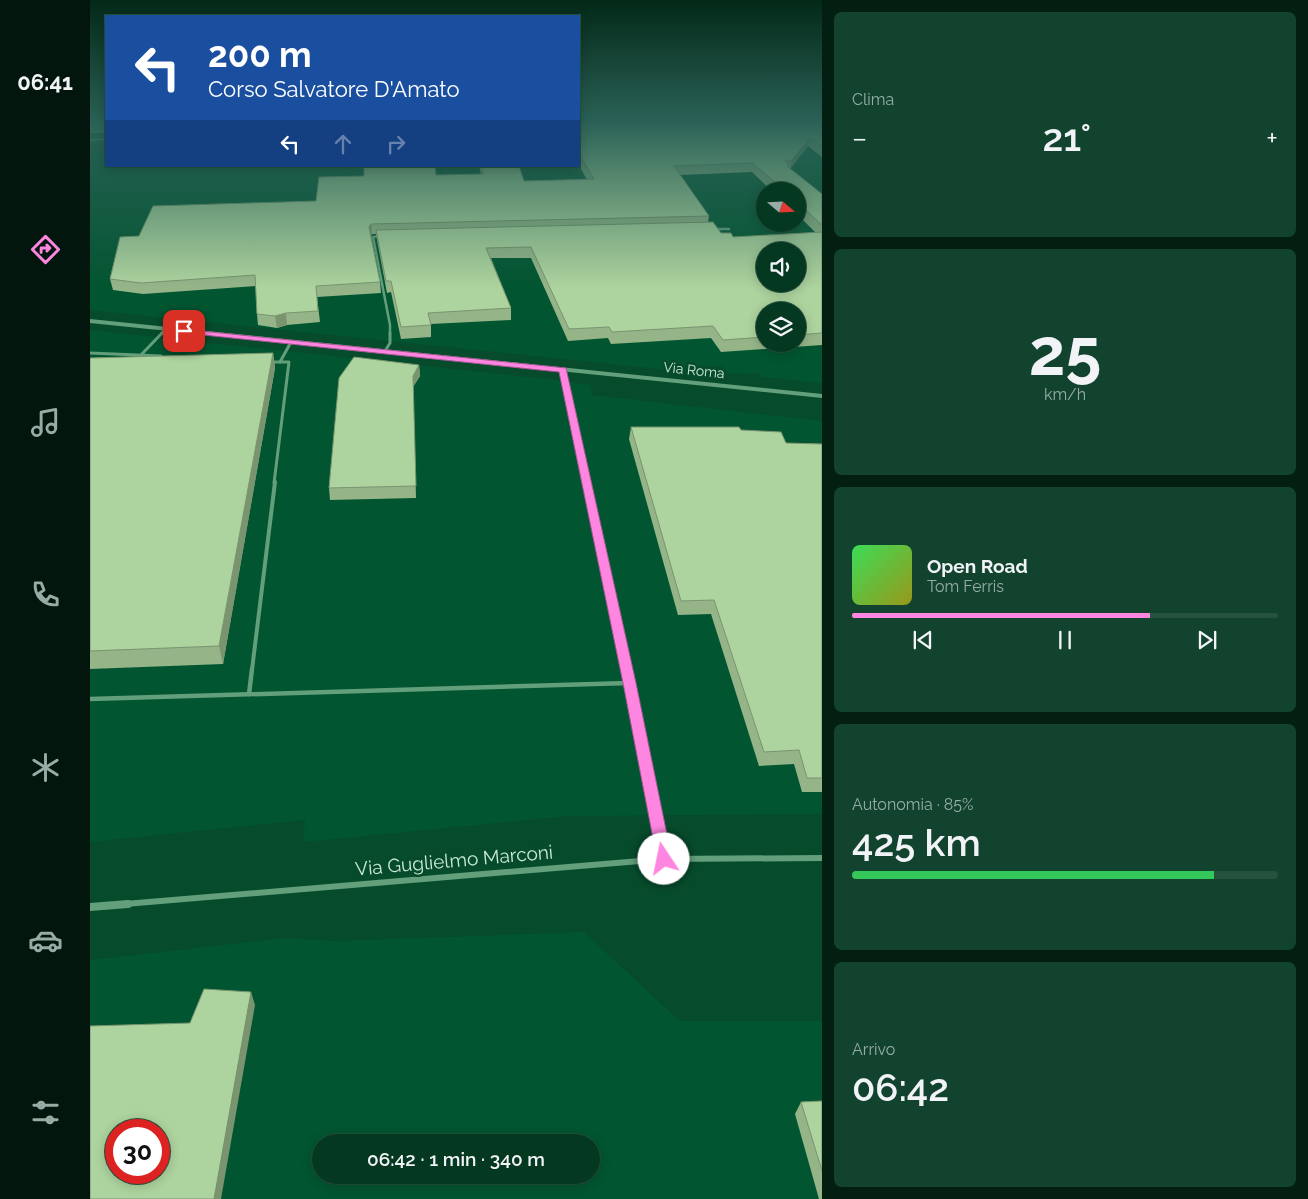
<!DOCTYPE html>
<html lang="it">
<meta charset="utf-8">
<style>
body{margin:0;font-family:Raleway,sans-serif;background:#12432e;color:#f1f3f6;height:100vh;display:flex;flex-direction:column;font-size:19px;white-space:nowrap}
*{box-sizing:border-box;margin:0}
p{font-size:16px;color:#97aca5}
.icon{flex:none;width:28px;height:28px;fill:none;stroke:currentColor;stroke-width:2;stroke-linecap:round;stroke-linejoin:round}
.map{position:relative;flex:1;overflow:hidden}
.details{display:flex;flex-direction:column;gap:12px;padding:12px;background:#021f12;width:486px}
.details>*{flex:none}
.hud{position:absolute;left:15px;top:15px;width:475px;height:152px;border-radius:0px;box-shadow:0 2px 12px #0003,0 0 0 1px #25523f;background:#1a4fa0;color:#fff;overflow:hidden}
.needle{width:32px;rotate:109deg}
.tools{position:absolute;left:666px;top:182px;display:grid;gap:10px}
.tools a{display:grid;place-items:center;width:50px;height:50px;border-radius:50%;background:#043821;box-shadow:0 2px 12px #0003,0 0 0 1px #25523f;font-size:25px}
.speed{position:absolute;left:15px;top:1119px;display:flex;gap:10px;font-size:25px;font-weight:700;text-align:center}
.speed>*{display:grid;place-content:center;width:65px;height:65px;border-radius:50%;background:#043821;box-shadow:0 2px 12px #0003,0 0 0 1px #25523f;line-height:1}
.speed .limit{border:8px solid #d22;background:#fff;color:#111}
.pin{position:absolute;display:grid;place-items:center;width:42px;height:42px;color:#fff;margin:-21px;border-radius:10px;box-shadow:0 2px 8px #0006}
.me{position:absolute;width:55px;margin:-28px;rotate:349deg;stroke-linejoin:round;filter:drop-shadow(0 0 4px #0008)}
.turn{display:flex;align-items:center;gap:18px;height:105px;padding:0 20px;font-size:22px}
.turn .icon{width:65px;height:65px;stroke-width:2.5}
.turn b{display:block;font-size:35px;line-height:42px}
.lanes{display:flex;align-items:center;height:48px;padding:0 20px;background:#0003;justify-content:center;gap:25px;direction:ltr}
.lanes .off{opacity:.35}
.big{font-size:38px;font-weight:600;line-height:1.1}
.details .widget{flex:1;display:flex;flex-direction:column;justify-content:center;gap:8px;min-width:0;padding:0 18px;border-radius:8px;background:#12432e}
.details .dial{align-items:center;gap:0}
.dial b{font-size:65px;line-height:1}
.song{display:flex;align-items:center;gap:15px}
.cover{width:60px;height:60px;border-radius:8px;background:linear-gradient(135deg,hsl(130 70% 55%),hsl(60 70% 35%))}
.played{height:5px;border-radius:2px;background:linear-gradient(90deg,#fe86e1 70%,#25523f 70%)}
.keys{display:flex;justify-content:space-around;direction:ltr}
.heat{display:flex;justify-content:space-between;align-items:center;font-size:28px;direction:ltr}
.charge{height:8px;border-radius:4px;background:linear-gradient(90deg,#34c759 85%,#25523f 0)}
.trip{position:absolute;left:222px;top:1134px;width:288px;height:50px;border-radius:25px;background:#043821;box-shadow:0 2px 12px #0003,0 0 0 1px #25523f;font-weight:600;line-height:50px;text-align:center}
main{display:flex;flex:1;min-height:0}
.tab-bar{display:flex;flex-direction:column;width:90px;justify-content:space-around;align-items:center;background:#02160d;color:#97aca5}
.tab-bar .icon{width:35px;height:35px}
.tab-bar .current{color:#fe86e1}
.tab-bar b{font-size:22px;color:#f1f3f6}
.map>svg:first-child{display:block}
.built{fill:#025531;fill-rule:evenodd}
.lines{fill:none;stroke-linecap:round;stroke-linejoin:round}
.service-far4{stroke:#639f7b;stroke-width:2}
.service-far3{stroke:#639f7b;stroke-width:2.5}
.service-far2{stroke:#639f7b;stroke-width:3}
.service-far1{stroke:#639f7b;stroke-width:4}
.service{stroke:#639f7b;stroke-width:4.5}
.minor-far3{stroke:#639f7b;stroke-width:4}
.minor-far2{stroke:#639f7b;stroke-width:5}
.minor-far1{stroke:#639f7b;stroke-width:6}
.minor{stroke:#639f7b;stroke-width:8}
.tertiary{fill:#639f7b;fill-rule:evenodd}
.wall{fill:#95b588;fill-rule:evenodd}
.shaded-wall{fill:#79946f}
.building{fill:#add39e;stroke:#79946f;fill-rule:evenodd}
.route{fill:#fe86e1;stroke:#a55792}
.labels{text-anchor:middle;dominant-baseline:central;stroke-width:5;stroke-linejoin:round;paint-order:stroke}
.far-street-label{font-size:14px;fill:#cbe9d5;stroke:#064b2c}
.near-street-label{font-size:19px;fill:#cbe9d5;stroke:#064b2c}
</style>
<main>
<nav class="tab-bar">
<b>06:41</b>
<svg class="icon current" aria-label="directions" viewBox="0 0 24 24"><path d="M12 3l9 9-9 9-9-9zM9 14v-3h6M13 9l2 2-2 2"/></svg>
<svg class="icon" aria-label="music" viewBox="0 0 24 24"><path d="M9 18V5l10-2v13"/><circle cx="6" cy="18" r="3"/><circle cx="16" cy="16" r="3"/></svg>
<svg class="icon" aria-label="phone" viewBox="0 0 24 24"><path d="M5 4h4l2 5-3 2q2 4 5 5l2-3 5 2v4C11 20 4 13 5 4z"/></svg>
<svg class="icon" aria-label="climate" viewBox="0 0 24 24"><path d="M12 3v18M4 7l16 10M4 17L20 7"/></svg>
<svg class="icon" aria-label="car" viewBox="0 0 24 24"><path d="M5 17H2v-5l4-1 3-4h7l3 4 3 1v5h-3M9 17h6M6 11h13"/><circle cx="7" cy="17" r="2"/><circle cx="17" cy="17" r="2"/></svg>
<svg class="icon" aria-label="filters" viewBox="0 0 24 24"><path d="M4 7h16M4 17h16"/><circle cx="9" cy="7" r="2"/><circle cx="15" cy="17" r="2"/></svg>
</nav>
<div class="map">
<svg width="732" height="1199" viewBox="0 0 732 1199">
<rect width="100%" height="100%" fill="#064b2c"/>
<g class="built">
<path d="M 0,120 L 16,120 L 16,166 L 489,166 L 489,120 L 732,120 L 732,383 L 671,377 L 671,374 L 635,373 L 632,366 L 614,366 L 598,372 L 0,310 ZM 675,191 L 708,191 L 708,224 L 675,224 ZM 675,251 L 708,251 L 708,284 L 675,284 ZM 675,311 L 708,311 L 708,344 L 675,344 Z"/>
<polygon points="0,330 457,379 501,385 502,395 732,421 732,814 478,816 213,842 215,820 0,842"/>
<path d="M 494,932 L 590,1021 L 732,1021 L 732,1199 L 0,1199 L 0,960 L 196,938 L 244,941 ZM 26,1130 L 69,1130 L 69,1172 L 26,1172 ZM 231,1142 L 501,1142 L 501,1175 L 231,1175 Z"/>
</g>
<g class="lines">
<polyline class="service-far4" points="0,140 16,139"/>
<g class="service-far3">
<polyline points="624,229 639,229"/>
<polyline points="290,236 283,237 300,325 300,334"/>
<polyline points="71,334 76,329"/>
</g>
<g class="service-far2">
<polyline points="295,351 300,343 300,333"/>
<polyline points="0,353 71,356"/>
<polyline points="51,355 72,333"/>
<polyline points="180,362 199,362 184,483"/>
<polyline points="190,362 201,342"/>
</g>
<polyline class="service-far1" points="162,670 185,482"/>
<g class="service">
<polyline points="159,694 162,669"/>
<polyline points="0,699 539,683"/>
</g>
<polyline class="minor-far3" points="473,370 497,483"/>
<polyline class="minor-far2" points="497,482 536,670"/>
<g class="minor-far1">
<polyline points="536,669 574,859"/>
<polyline points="23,905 574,859 732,858"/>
</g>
<polyline class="minor" points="0,907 38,904"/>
<polygon class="tertiary" points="0,319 732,394 732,398 0,323"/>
</g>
<g class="wall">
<rect x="0" y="120" width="16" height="13"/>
<path d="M 489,120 L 732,120 L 732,157 L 718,146 L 700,169 L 732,194 L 732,345 L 631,352 L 621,338 L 521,344 L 518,338 L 478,341 L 441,258 L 401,258 L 421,308 L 421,320 L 341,324 L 341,337 L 311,339 L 301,292 L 297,293 L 287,240 L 286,234 L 282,234 L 281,236 L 290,282 L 291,293 L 227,297 L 230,322 L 197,325 L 187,328 L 168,325 L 167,314 L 166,286 L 53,294 L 23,290 L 20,279 L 49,236 L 226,201 L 346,175 L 391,174 L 389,166 L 429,166 L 434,181 L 497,180 L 489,165 ZM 662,172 L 682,191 L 708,191 L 708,215 L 726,233 L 643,237 L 631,233 L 618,222 L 619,216 L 590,175 ZM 675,311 L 708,311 L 708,344 L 675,344 Z"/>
<polygon points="183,353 185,368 133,664 0,669 0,358"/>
<polygon points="329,365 330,376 323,387 326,498 240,500 239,488"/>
<polygon points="541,427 651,430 696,443 732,444 732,792 712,792 704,764 669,766 621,614 588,615 539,439"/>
<polygon points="732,1101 732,1199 729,1199 705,1114 711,1102"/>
</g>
<g class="shaded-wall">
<polygon points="720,138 718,146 699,170 701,161"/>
<polygon points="281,224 282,234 280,238 279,227"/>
<polygon points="196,313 197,325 187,328 185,316"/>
<polygon points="183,353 185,368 133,664 129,646"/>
<polygon points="329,365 330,376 323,387 326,498 323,376"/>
<polygon points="161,992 165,1005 131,1199 124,1199"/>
</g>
<g class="building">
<rect x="0" y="120" width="16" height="5"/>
<polygon points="489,120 732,120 732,146 720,138 701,161 695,161 698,164 697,166 732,194 732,225 708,203 708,191 695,191 663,163 584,166 619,216 281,224 279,227 290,282 226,286 228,311 196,313 185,316 167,314 165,275 51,283 20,279 30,237 49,236 63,206 226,201 229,177 274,176 274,166 345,166 346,175 393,174 392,166 429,166 434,181 504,179 489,154"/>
<path d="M 623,222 L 631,233 L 641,233 L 643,237 L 732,232 L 732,333 L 708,335 L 708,311 L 675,311 L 675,337 L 633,340 L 623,326 L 522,332 L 519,327 L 479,329 L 441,247 L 396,248 L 421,308 L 338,313 L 341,325 L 311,327 L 301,281 L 296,281 L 286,230 ZM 675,251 L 708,251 L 708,284 L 675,284 Z"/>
<polygon points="183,353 129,646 0,651 0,358"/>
<polygon points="264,357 329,365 323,376 326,486 239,488 249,378"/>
<polygon points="541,427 649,427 651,430 691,432 696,443 732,444 732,778 717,778 709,750 674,752 624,600 591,601"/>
<path d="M 114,989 L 161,992 L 124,1199 L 0,1199 L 0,1026 L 100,1023 ZM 26,1130 L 69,1130 L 69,1172 L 26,1172 Z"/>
<polygon points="732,1101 732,1171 711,1102"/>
</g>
<linearGradient id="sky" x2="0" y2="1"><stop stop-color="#032918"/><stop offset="0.42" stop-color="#2a6156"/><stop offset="1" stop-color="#2a6156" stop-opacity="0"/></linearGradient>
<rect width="732" height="288" fill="url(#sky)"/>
<polygon class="route" points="91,329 476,368 546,683 582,859 580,864 574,866 569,864 567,859 533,683 469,372 94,333 90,331"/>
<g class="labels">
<g class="far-street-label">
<text transform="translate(604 370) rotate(6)">Via Roma</text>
</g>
<g class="near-street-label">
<text transform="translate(364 860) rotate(-5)">Via Guglielmo Marconi</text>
</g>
</g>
</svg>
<div class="tools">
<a><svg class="needle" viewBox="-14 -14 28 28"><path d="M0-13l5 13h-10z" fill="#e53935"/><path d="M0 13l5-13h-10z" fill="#97aca5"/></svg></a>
<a><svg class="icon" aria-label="sound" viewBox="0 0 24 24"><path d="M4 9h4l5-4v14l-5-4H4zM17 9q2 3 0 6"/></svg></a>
<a><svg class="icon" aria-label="layers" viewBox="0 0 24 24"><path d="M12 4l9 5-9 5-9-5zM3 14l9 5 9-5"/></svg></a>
</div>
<div class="speed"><div class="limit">30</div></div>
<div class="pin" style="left:94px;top:331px;background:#d93025"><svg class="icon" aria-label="arrive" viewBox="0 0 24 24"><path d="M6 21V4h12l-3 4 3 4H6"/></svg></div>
<svg class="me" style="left:574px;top:859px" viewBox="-20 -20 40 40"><circle r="19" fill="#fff"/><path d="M0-13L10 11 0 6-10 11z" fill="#fe86e1"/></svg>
<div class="trip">06:42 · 1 min · 340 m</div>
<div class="hud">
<div class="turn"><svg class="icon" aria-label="left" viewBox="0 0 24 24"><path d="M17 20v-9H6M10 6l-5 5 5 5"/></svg><div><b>200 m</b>Corso Salvatore D'Amato</div></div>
<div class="lanes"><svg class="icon" aria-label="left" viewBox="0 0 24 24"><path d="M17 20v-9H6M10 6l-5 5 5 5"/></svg><svg class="icon off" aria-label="ahead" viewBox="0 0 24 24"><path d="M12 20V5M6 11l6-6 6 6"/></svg><svg class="icon off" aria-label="right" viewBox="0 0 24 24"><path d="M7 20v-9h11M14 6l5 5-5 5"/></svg></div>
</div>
</div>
<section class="details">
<div class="widget"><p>Clima</p>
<div class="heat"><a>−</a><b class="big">21°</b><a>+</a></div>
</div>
<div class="widget dial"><b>25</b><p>km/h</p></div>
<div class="widget">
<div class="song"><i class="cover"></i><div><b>Open Road</b><p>Tom Ferris</p></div></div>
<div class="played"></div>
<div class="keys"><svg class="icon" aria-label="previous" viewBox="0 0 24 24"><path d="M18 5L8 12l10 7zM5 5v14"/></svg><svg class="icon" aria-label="pause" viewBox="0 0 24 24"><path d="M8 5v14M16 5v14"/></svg><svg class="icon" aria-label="next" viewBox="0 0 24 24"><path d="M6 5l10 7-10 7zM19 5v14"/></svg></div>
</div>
<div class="widget"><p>Autonomia · 85%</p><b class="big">425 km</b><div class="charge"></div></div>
<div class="widget"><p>Arrivo</p><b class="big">06:42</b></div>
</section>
</main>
